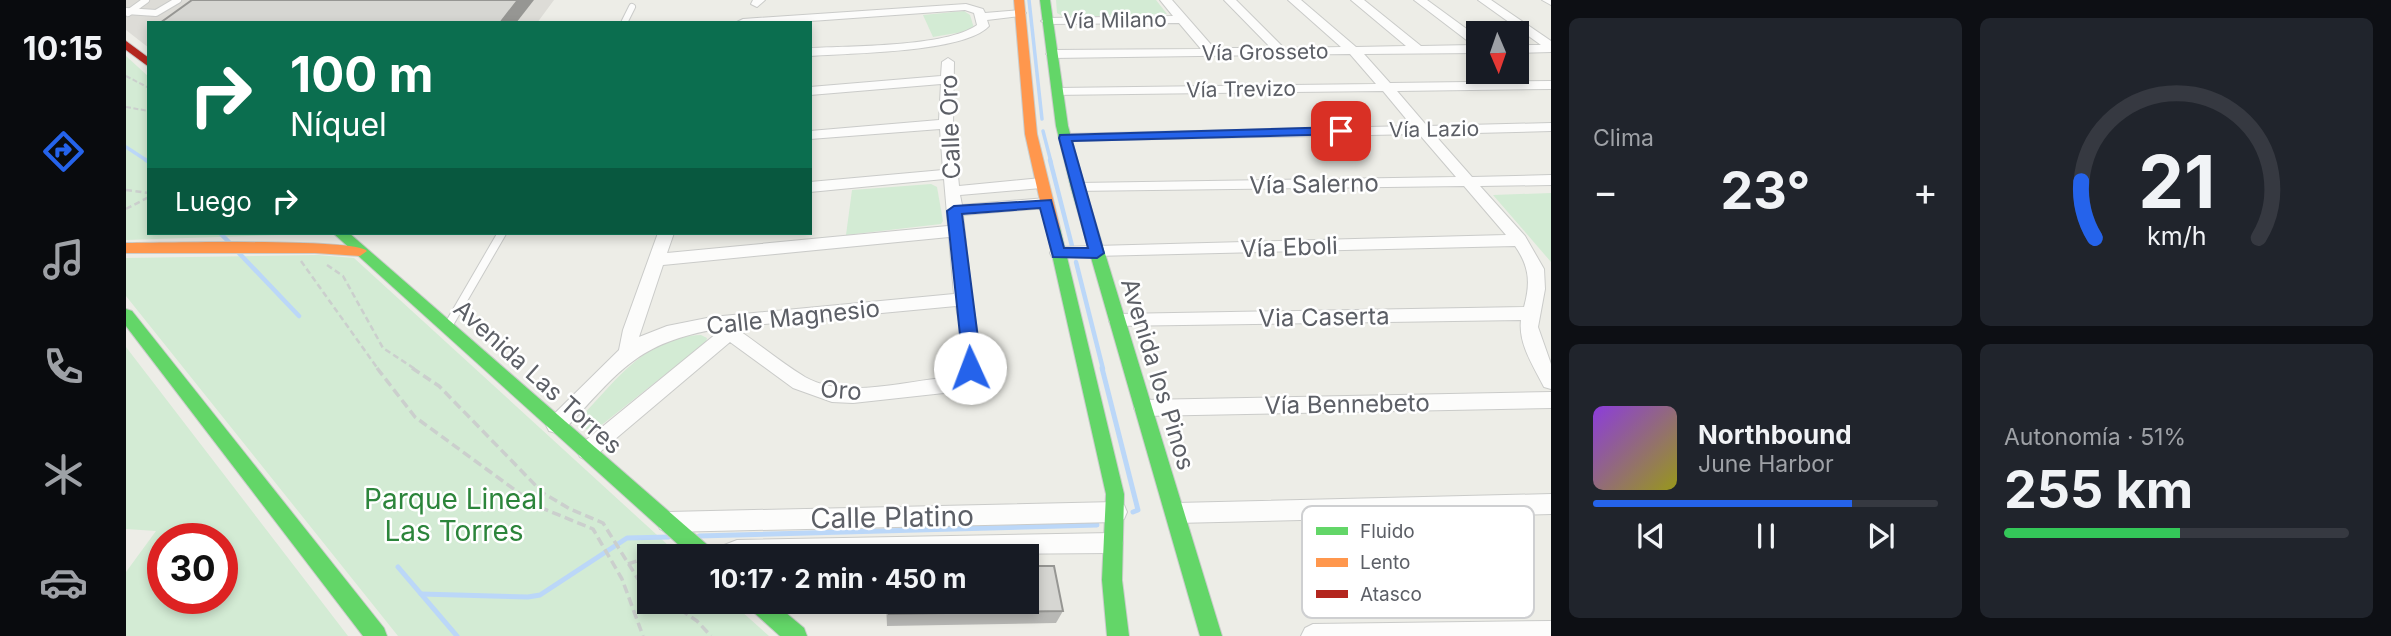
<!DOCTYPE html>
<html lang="es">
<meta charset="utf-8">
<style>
body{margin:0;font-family:Inter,sans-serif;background:#20242c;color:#f1f3f6;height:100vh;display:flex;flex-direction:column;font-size:26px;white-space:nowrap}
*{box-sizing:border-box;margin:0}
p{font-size:23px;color:#9ea1a6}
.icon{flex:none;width:38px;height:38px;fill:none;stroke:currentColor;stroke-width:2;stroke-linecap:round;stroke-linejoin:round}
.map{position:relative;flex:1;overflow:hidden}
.panel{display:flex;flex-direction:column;gap:18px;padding:18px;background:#0d0f14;width:840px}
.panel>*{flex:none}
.hud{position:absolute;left:21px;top:21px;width:665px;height:214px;border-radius:0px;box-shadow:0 4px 10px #0003;background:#0b6e4f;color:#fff;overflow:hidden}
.needle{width:46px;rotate:178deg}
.buttons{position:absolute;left:1340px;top:21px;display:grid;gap:14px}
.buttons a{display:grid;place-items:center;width:63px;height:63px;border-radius:0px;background:#171b24;box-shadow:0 4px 10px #0003;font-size:35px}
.speed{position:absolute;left:21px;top:523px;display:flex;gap:14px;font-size:35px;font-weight:700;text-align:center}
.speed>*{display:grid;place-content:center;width:91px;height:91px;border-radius:50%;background:#171b24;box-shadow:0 4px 10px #0003;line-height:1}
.speed .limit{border:10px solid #d22;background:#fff;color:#111}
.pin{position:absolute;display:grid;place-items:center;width:60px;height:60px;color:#fff;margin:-30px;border-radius:14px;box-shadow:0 4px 10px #0006}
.me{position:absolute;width:77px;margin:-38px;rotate:358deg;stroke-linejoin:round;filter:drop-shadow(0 0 5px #0008)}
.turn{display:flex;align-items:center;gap:24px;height:147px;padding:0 28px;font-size:32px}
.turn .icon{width:91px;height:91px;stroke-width:2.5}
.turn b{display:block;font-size:49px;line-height:60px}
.then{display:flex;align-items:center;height:66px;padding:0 28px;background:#0003;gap:14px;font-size:26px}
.big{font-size:52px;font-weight:700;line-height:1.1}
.panel .widget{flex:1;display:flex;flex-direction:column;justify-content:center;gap:10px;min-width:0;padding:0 24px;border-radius:10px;background:#20242c}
.panel .dial{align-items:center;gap:0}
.dial svg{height:182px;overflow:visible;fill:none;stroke:#363941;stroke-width:7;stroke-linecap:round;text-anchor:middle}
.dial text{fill:#f1f3f6;stroke:none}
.song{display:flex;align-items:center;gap:21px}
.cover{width:84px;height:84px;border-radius:10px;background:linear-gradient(135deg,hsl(270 70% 55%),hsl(60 70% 35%))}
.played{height:7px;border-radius:4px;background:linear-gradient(90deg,#2563eb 75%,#363941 75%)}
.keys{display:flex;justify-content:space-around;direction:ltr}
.heat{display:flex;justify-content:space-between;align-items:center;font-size:38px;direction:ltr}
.charge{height:10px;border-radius:5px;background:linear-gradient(90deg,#34c759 51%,#363941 0)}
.panel .tiles{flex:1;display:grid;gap:18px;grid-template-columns:repeat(2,1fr)}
.trip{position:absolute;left:511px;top:544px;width:402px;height:70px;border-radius:0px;background:#171b24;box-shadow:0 4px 10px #0003;font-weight:700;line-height:70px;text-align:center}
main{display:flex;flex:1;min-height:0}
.tabs{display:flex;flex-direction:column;width:126px;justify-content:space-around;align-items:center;background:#090b0e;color:#9ea1a6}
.tabs .icon{width:49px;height:49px}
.tabs .on{color:#2563eb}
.tabs b{font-size:32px;color:#f1f3f6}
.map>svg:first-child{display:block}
.industrial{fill:#dddcd7}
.green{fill:#d3ebd4;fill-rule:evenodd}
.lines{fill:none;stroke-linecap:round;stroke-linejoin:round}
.stream-far2{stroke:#bbd7f8;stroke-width:3.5}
.stream-far1{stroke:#bbd7f8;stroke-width:4.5}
.stream{stroke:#bbd7f8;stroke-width:5}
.lane-far1-casing{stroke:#cacbc9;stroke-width:8}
.lane-casing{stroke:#cacbc9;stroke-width:10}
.street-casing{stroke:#cacbc9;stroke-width:2}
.fast-casing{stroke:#cacccb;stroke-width:2}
.slow-casing{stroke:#cacccb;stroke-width:2}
.jam-casing{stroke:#cacccb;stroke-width:2}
.path-far2{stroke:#cbcfcd;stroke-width:2;stroke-dasharray:5 2.5;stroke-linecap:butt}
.path-far1{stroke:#cbcfcd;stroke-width:2.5;stroke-dasharray:6 3.5;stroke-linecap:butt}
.path{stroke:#cbcfcd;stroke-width:3.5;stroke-dasharray:9 4.5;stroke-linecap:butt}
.lane-far1{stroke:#fcfcfb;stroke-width:6}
.lane{stroke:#fcfcfb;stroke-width:8}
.street{fill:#fcfcfb;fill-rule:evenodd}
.fast{fill:#63d668;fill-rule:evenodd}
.slow{fill:#ff974d;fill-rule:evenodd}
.jam{fill:#b3261e;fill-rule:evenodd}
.wall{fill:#b8b8b5}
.shaded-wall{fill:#969693}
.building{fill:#d6d6d2;stroke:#969693;stroke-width:2}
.route{fill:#2563eb;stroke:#184099;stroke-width:2}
.labels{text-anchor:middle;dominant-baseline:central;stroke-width:5;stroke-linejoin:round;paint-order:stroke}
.far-street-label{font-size:21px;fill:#5c5f66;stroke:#fff}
.street-label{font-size:24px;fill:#5c5f66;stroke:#fff}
.near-park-label{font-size:28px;fill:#2c853b;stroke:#fff}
.near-street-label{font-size:28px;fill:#5c5f66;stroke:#fff}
.key{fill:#fff;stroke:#cecfd1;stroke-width:2}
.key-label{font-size:19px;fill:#5c5f66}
</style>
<main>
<nav class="tabs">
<b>10:15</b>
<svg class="icon on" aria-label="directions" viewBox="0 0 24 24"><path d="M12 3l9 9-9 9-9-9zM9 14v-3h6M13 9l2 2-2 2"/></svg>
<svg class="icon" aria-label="music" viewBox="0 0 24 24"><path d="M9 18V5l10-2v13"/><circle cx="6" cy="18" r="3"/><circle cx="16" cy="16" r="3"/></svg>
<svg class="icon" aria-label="phone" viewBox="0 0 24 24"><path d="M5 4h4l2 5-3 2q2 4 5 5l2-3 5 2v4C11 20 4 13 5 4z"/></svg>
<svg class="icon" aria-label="climate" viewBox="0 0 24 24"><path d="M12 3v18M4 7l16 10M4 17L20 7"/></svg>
<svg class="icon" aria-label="car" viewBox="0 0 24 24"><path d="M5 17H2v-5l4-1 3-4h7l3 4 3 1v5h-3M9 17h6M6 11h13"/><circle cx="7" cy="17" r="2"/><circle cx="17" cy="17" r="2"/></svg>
</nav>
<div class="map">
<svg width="1425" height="636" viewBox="0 0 1425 636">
<rect width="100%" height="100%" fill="#edede7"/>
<polygon class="industrial" points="0,0 428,0 411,23 23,23 23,48 0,30"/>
<g class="green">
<polygon points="930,0 1030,0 1041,14 938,17 931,13"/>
<polygon points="838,11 844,15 848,28 842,31 807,37 797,15"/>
<polygon points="0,56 23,77 23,233 185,234 0,240"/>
<polygon points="805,184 811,187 817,221 815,224 720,235 726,190"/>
<polygon points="1425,193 1425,262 1367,195"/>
<polygon points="192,255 228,258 554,556 523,556 523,602 605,602 643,636 272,636 0,296 0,258"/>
<path d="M 575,335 L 581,338 L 580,342 L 473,427 L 462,430 L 453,426 L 455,417 C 490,381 520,336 575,335 Z"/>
<path d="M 0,347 L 222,636 L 0,636 L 0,572 L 30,531 L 0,529 ZM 37,539 L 96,539 L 96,598 L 37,598 Z"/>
</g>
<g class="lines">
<g class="stream-far2">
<polyline points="903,0 916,119"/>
<polyline points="917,131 925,162"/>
<polyline points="0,147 23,162"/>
</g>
<g class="stream-far1">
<polyline points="20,160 23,162"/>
<polyline points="924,160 946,246"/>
<polyline points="94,233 105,244"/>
<polyline points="111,251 173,316"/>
<polyline points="950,262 977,369"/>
</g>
<g class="stream">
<polyline points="976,368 1012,510 1007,512"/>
<polyline points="573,536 971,525"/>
<polyline points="272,567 331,636"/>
<polyline points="295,594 402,597 414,595 501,538 543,537"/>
</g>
<g class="lane-far1-casing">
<g id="lane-far1">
<polyline points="0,11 30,13 52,0"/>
<polyline points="2,13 20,0"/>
<polyline points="498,23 506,7"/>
</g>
</g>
<g class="lane-casing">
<polyline id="lane" points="322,326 376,233"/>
</g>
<g class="street-casing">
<g id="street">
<polygon points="627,0 639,0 631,7 625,4"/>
<path d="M 1034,0 L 1046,0 L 1088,48 L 1145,48 L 1098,0 L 1110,0 L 1158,48 L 1215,47 L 1162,0 L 1175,0 L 1230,47 L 1280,46 L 1225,0 L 1238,0 L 1295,46 L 1347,45 L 1288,0 L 1301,0 L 1353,38 L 1353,53 L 1238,54 L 1264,83 L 1425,81 L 1425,89 L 1271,91 L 1301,126 L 1425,123 L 1425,131 L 1308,134 L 1346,177 L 1425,175 L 1425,185 L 1354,186 L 1399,236 L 1418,269 L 1419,289 L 1412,327 L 1425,364 L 1425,389 L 1418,387 C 1408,367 1392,344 1395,320 L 986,326 L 983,321 L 986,316 L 992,314 L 1398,307 C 1405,282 1403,266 1389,246 L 926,257 L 924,253 L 926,249 L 932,247 L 1380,235 L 1338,186 L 947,191 L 945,188 L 952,183 L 1330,177 L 1293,134 L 934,141 L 934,135 L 939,134 L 1286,126 L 1257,91 L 926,95 L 926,89 L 931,88 L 1250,84 L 1224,54 L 926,58 L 920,54 L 926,50 L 1075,49 L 1053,23 L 921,24 L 915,21 L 921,18 L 1047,16 Z"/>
<polygon points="1352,0 1365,0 1425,41 1425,52 1391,53 1391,45 1415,45"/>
<polygon points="1416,0 1425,0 1425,5"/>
<path d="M 840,4 L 857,9 L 859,13 L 894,10 L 900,13 L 894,16 L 861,20 L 863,26 C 838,53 723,53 684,56 L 684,48 C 723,46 821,47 851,25 L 848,13 L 839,10 L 657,23 L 611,22 L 617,19 Z"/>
<path d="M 822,58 L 828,62 L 827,124 L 833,186 L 915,178 L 922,183 L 915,188 L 834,195 L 836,205 L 920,198 L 928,203 L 920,208 L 837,215 L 846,299 L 855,354 L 853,368 L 843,383 L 818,393 L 727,403 L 706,402 L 667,388 L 604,342 L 468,457 L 461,460 L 454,457 L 451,451 L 454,445 L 591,333 L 586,330 C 507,344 489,377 437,431 L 430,433 L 423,431 L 420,425 L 423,419 L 493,350 L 497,330 L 532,233 L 548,233 L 541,253 L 822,226 L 818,179 L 684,192 L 684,182 L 817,170 L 814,129 L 684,139 L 684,131 L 813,120 L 815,84 L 684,95 L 684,87 L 815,76 L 816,62 ZM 823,237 L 828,294 L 586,317 L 541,326 L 513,337 L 537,265 ZM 830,306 C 834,333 849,365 817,378 C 775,382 718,399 679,377 C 654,362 632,343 608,327 Z"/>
<polygon points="1425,392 1425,408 1018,416 1011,414 1008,408 1011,402 1018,400"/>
<polygon points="1425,494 1425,514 1050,523 1042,520 1039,513 1042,506 1050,503"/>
<polygon points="990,502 998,505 1001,512 998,519 990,522 542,532 534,529 531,522 534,515 542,512"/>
<polygon points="986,533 994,536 997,543 994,550 986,553 585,556 588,549 611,540"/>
<polygon points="1425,621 1425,636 1175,636 1179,628 1187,624"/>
</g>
</g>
<g class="fast-casing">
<g id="fast">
<polygon points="914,0 924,0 942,126 959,188 1096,636 1074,636 945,188 930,126"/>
<polygon points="927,223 934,228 998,494 996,580 1003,636 981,636 976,580 980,494 920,228"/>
<polygon points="207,233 223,233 586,549 589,556 565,556"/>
<polygon points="0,309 6,311 258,628 261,636 237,636 0,326"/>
<polygon points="621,602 647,602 678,628 681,636 654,636 624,609"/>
</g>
</g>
<g class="slow-casing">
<g id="slow">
<polygon points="888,0 898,0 911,134 934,228 927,233 920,228 899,134"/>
<path d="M 0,243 C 32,243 230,238 241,251 L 234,256 L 189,253 L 0,253 Z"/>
</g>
</g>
<g class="jam-casing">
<polygon id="jam" points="0,41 23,58 23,67 0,50"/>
</g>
<g class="path-far2">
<polyline points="0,76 23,88"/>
<polyline points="0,107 23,111"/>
</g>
<g class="path-far1">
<polyline points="0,190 23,193"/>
<polyline points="0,209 23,197"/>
<polyline points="175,261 252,369"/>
<polyline points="201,265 217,276 257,348 289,369"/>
</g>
<g class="path">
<polyline points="251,368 289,417 411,506 467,529 496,579 517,636"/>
<polyline points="286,368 313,386 417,493 444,509 477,523 512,579 523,589"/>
<polyline points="527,556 543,552"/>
<polyline points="502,564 523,557"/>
<polyline points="543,602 571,621 585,636"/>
</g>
<use href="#lane-far1" class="lane-far1"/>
<use href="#lane" class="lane"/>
<use href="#street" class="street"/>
<use href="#fast" class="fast"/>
<use href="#slow" class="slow"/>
<use href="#jam" class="jam"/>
</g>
<polygon class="wall" points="760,602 901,602 937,611 930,623 761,626"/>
<polygon class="shaded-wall" points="392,0 408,0 390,23 374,23"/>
<g class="building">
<polygon points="66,0 392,0 374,23 34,23"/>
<polygon points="901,566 928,566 937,611 763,614 762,602 901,602"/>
</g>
<polygon class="route" points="1215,127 1220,128 1220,134 946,141 978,253 971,258 927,257 914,208 836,214 854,354 850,373 838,373 821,211 828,206 925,200 938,248 962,248 933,138 934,135"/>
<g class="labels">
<g class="far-street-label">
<text transform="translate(989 20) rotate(-1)">Vía Milano</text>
<text transform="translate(1139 52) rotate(-1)">Vía Grosseto</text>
<text transform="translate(1115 89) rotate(-1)">Vía Trevizo</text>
<text transform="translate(1308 129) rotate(-1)">Vía Lazio</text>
</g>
<g class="street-label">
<text transform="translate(824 127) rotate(-92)">Calle Oro</text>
<text transform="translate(1188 184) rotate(-1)">Vía Salerno</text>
<text transform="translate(1163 247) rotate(-2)">Vía Eboli</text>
<text transform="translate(667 317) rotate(-6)">Calle Magnesio</text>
<text transform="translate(1198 317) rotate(-1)">Via Caserta</text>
<text transform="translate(1032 374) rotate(73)">Avenida los Pinos</text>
<text transform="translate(412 377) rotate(42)">Avenida Las Torres</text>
<text transform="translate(715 390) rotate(4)">Oro</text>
<text transform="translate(1221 404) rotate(-1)">Vía Bennebeto</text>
</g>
<g class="near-park-label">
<text x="328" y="499">Parque Lineal<tspan x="328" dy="32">Las Torres</tspan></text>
</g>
<g class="near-street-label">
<text transform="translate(766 517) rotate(-1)">Calle Platino</text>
</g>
</g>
<rect x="1176" y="506" width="232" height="112" rx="10" class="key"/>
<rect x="1190" y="527" width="32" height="8" fill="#63d668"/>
<rect x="1190" y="558" width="32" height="9" fill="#ff974d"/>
<rect x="1190" y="590" width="32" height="8" fill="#b3261e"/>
<g class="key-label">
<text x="1234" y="538">Fluido</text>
<text x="1234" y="569">Lento</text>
<text x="1234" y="601">Atasco</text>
</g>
</svg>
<div class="buttons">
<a><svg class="needle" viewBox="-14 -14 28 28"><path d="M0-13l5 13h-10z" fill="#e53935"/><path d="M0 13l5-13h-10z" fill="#9ea1a6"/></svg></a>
</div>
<div class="speed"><div class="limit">30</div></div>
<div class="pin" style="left:1215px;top:131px;background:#d93025"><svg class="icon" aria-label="arrive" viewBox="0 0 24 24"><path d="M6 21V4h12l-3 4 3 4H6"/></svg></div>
<svg class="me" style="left:844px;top:368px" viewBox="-20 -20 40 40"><circle r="19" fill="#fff"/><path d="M0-13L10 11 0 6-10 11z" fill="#2563eb"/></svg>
<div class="trip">10:17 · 2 min · 450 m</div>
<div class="hud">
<div class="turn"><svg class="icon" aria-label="right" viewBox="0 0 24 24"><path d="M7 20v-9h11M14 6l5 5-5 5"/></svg><div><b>100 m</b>Níquel</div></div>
<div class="then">Luego<svg class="icon" aria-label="right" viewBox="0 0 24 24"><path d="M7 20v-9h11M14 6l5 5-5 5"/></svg></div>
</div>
</div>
<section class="panel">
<div class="tiles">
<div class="widget"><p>Clima</p>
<div class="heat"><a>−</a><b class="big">23°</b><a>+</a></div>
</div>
<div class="widget dial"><svg viewBox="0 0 100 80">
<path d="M14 69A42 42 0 1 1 86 69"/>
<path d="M14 69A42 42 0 0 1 8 44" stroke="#2563eb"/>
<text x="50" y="56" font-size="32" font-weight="700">21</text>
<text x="50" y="72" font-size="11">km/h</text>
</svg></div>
<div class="widget">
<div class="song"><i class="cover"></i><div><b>Northbound</b><p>June Harbor</p></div></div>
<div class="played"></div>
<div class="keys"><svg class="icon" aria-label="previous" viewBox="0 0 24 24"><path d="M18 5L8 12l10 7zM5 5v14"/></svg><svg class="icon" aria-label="pause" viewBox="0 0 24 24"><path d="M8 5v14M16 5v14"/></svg><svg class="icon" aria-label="next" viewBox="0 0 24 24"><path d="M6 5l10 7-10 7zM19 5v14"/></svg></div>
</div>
<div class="widget"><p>Autonomía · 51%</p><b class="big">255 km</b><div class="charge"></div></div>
</div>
</section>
</main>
